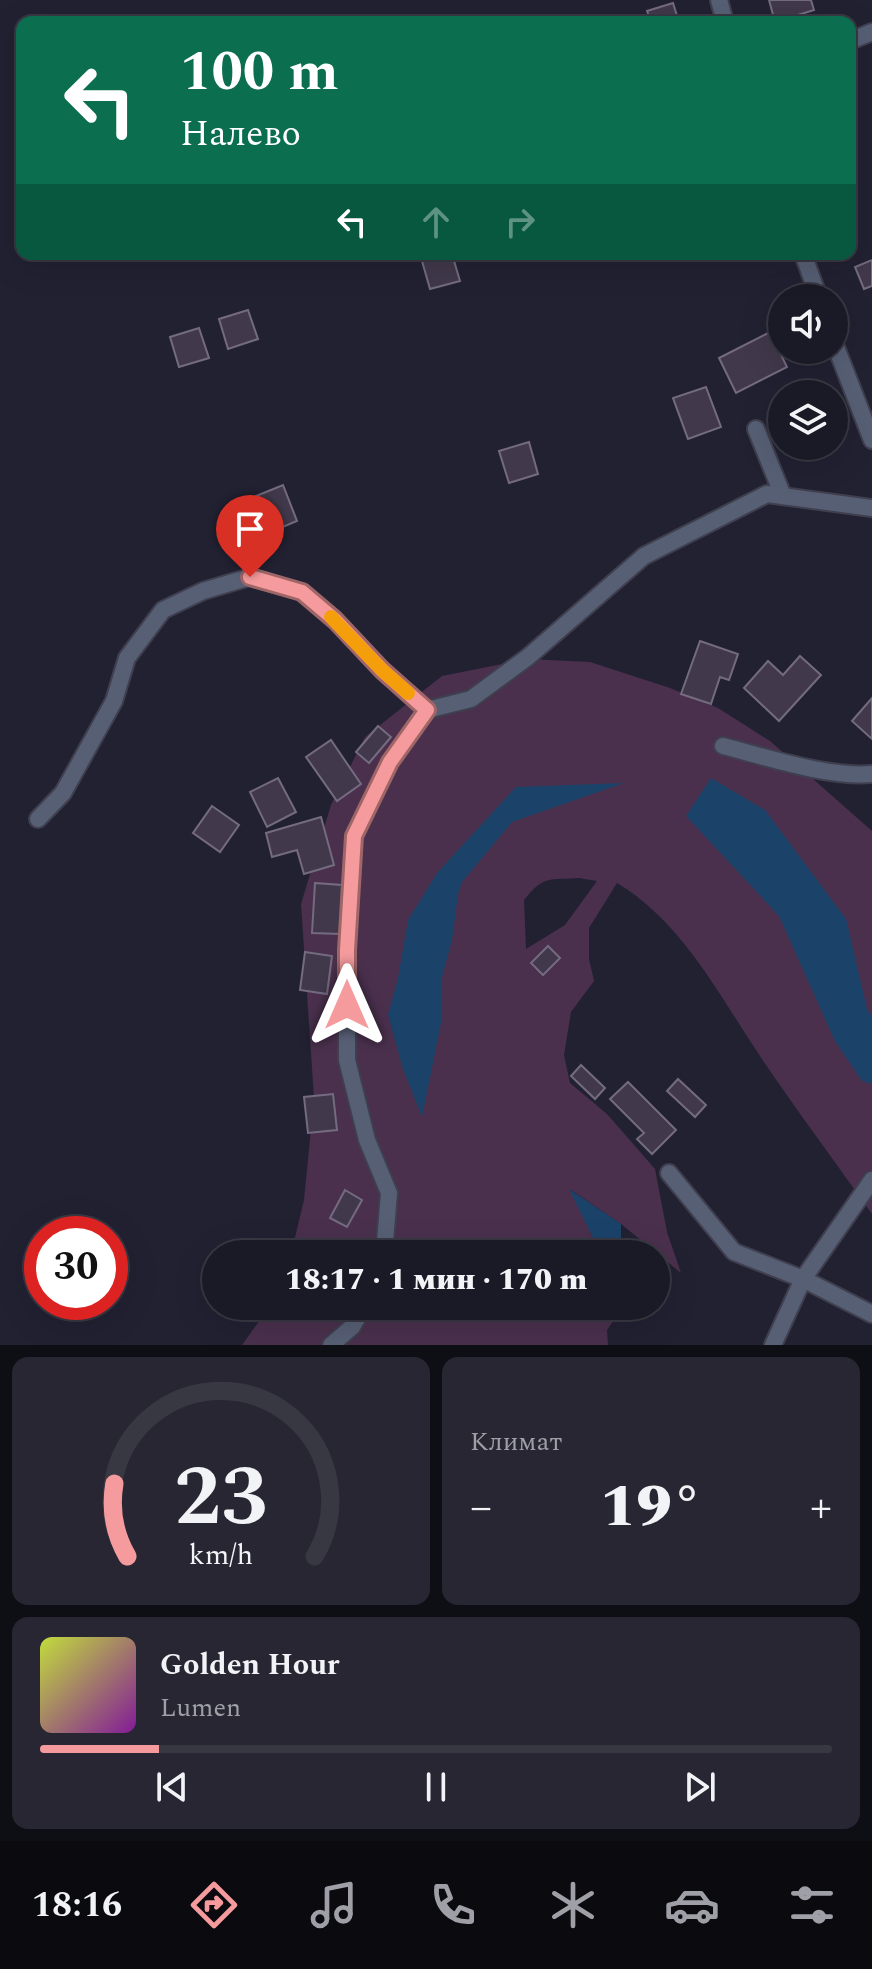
<!DOCTYPE html>
<html lang="ru">
<meta charset="utf-8">
<style>
body{margin:0;font-family:Spectral,serif;background:#272632;color:#f1f3f6;height:100vh;display:flex;flex-direction:column;font-size:30px;white-space:nowrap}
*{box-sizing:border-box;margin:0}
p{font-size:26px;color:#9fa0a7}
.icon{flex:none;width:44px;height:44px;fill:none;stroke:currentColor;stroke-width:2;stroke-linecap:round;stroke-linejoin:round}
.map{position:relative;height:1345px;overflow:hidden}
.side{display:flex;flex-direction:column;gap:12px;padding:12px;background:#0e0e15;flex:1}
.side>*{flex:none}
.hud{position:absolute;left:16px;top:16px;width:840px;height:244px;border-radius:16px;box-shadow:0 8px 32px #0002,0 0 0 2px #383843;background:#0b6e4f;color:#fff;overflow:hidden}
.buttons{position:absolute;left:768px;top:284px;display:grid;gap:16px}
.buttons a{display:grid;place-items:center;width:80px;height:80px;border-radius:50%;background:#1a1926;box-shadow:0 8px 32px #0002,0 0 0 2px #383843;font-size:40px}
.speed{position:absolute;left:24px;top:1216px;display:flex;gap:16px;font-size:40px;font-weight:700;text-align:center}
.speed>*{display:grid;place-content:center;width:104px;height:104px;border-radius:50%;background:#1a1926;box-shadow:0 8px 32px #0002,0 0 0 2px #383843;line-height:1}
.speed .limit{border:12px solid #d22;background:#fff;color:#111}
.pin{position:absolute;display:grid;place-items:center;width:68px;height:68px;color:#fff;margin:-82px -34px;border-radius:50% 50% 50% 0;rotate:-45deg;box-shadow:0 0 8px #0007}
.pin .icon{rotate:45deg}
.me{position:absolute;width:88px;margin:-44px;rotate:0deg;stroke-linejoin:round;filter:drop-shadow(0 0 6px #0008)}
.turn{display:flex;align-items:center;gap:28px;height:168px;padding:0 32px;font-size:36px}
.turn .icon{width:104px;height:104px;stroke-width:2.5}
.turn b{display:block;font-size:56px;line-height:68px}
.lanes{display:flex;align-items:center;height:76px;padding:0 32px;background:#0003;justify-content:center;gap:40px;direction:ltr}
.lanes .off{opacity:.35}
.big{font-size:60px;font-weight:800;line-height:1.1}
.side .card{flex:1;display:flex;flex-direction:column;justify-content:center;gap:12px;min-width:0;padding:0 28px;border-radius:16px;background:#272632}
.side .dial{align-items:center;gap:0}
.dial svg{height:208px;overflow:visible;fill:none;stroke:#383843;stroke-width:7;stroke-linecap:round;text-anchor:middle}
.dial text{fill:#f1f3f6;stroke:none}
.song{display:flex;align-items:center;gap:24px}
.cover{width:96px;height:96px;border-radius:12px;background:linear-gradient(135deg,hsl(70 70% 55%),hsl(290 70% 35%))}
.played{height:8px;border-radius:4px;background:linear-gradient(90deg,#f59b9e 15%,#383843 15%)}
.keys{display:flex;justify-content:space-around;direction:ltr}
.heat{display:flex;justify-content:space-between;align-items:center;font-size:44px;direction:ltr}
.side .tiles{flex:1;display:grid;gap:12px;grid-template-columns:1fr 1fr}
.card:last-child{grid-column:span 2}
.trip{position:absolute;left:202px;top:1240px;width:468px;height:80px;border-radius:40px;background:#1a1926;box-shadow:0 8px 32px #0002,0 0 0 2px #383843;font-weight:800;line-height:80px;text-align:center}
.tab-bar{display:flex;height:128px;justify-content:space-around;align-items:center;background:#0a0a0f;color:#9fa0a7}
.tab-bar .icon{width:56px;height:56px}
.tab-bar .selected{color:#f59b9e}
.tab-bar b{font-size:36px;color:#f1f3f6}
.map>svg:first-child{display:block}
.green{fill:#4a304d;fill-rule:evenodd}
.water{fill:#1b436a}
.building{fill:#41394b;stroke:#746b80;stroke-width:2}
.lines{fill:none;stroke-linecap:round;stroke-linejoin:round}
.minor-casing{stroke:#3f3f4f;stroke-width:20}
.minor{stroke:#575f75;stroke-width:16}
.route-casing{stroke:#9f6567;stroke-width:20}
.route{stroke:#f59b9e;stroke-width:14}
.slow{stroke:#f59e0b;stroke-width:14}
</style>
<div class="map">
<svg width="872" height="1345" viewBox="0 0 872 1345">
<rect width="100%" height="100%" fill="#222132"/>
<g class="green">
<path d="M 527,659 L 590,662 L 670,688 L 718,708 L 770,741 L 872,831 L 872,1214 C 834,1160 794,1107 758,1053 C 718,993 681,921 617,883 L 589,928 L 589,959 L 594,981 L 571,1012 L 564,1055 L 570,1083 L 607,1114 L 655,1169 L 667,1232 L 681,1273 L 621,1224 L 571,1190 L 596,1244 L 604,1254 L 291,1254 L 304,1200 L 314,1098 L 301,904 L 331,805 L 365,737 L 442,676 ZM 579,878 L 597,881 L 565,925 L 526,949 L 524,900 C 544,875 549,880 579,878 Z"/>
<polygon points="270,1306 623,1306 623,1307 607,1330 608,1345 242,1345"/>
</g>
<g class="water">
<polygon points="711,778 765,810 846,919 867,1009 872,1017 872,1084 862,1081 835,1041 779,916 686,816"/>
<polygon points="624,783 512,822 462,882 458,894 452,940 442,977 441,1023 422,1117 403,1069 388,1015 398,978 408,920 437,873 516,787"/>
<polygon points="569,1189 621,1224 621,1254 604,1254 596,1244"/>
</g>
<g class="building">
<polygon points="769,0 811,0 814,10 775,22"/>
<polygon points="673,3 679,22 651,22 647,11"/>
<polygon points="420,254 452,254 460,281 430,289"/>
<polygon points="872,260 872,286 864,289 855,267"/>
<polygon points="248,310 258,339 228,349 219,319"/>
<polygon points="199,328 209,358 179,367 170,337"/>
<polygon points="770,332 787,367 736,393 719,358"/>
<polygon points="706,387 721,427 688,439 673,398"/>
<polygon points="529,442 538,474 509,483 499,451"/>
<polygon points="283,485 297,521 259,537 244,501"/>
<polygon points="700,641 738,654 729,680 720,677 711,704 681,694"/>
<polygon points="800,656 821,675 779,721 744,688 768,661 783,675"/>
<polygon points="872,698 872,739 852,721"/>
<polygon points="378,726 391,737 369,763 356,752"/>
<polygon points="331,740 361,784 337,801 306,757"/>
<polygon points="278,778 296,812 267,827 250,792"/>
<polygon points="212,806 239,825 220,852 193,833"/>
<polygon points="321,817 334,865 304,874 297,850 272,857 266,833"/>
<polygon points="315,883 342,885 340,934 312,933"/>
<polygon points="548,946 560,958 543,975 531,963"/>
<polygon points="305,952 332,956 327,994 300,990"/>
<polygon points="581,1065 605,1088 595,1099 571,1076"/>
<polygon points="678,1079 706,1105 695,1117 667,1091"/>
<polygon points="628,1082 676,1130 652,1154 637,1139 644,1133 610,1099"/>
<polygon points="333,1094 337,1130 308,1133 304,1097"/>
<polygon points="345,1190 362,1200 347,1227 330,1218"/>
<polygon points="434,1306 474,1306 475,1314 435,1318"/>
</g>
<g class="lines">
<g class="minor-casing">
<g id="minor">
<polyline points="719,0 725,22"/>
<polyline points="850,41 872,32"/>
<polyline points="803,254 819,298"/>
<polyline points="834,342 872,440"/>
<polyline points="756,429 783,496"/>
<path d="M 723,746 C 766,757 828,778 872,774"/>
<polyline points="38,819 63,793 114,701 127,658 163,610 203,591 250,577 302,592 335,620 382,670 427,710"/>
<polyline points="669,1173 734,1252 803,1279 872,1314"/>
<polyline points="384,1254 389,1193 367,1140 347,1060 347,950 354,836 390,762 427,710 471,699 528,657 644,556 767,494 872,508"/>
<polyline points="331,1345 352,1327 364,1306"/>
<polyline points="773,1345 803,1279 872,1180"/>
</g>
</g>
<use href="#minor" class="minor"/>
</g>
<g class="lines">
<g class="route-casing">
<polyline id="route" points="250,577 302,592 335,620 382,670 427,710 390,762 354,836 347,950 347,1005"/>
</g>
<use href="#route" class="route"/>
<polyline class="slow" points="331,617 382,670 408,693"/>
</g>
</svg>
<div class="buttons">
<a><svg class="icon" aria-label="sound" viewBox="0 0 24 24"><path d="M4 9h4l5-4v14l-5-4H4zM17 9q2 3 0 6"/></svg></a>
<a><svg class="icon" aria-label="layers" viewBox="0 0 24 24"><path d="M12 4l9 5-9 5-9-5zM3 14l9 5 9-5"/></svg></a>
</div>
<div class="speed"><div class="limit">30</div></div>
<div class="pin" style="left:250px;top:577px;background:#d93025"><svg class="icon" aria-label="arrive" viewBox="0 0 24 24"><path d="M6 21V4h12l-3 4 3 4H6"/></svg></div>
<svg class="me" style="left:347px;top:1005px" viewBox="-20 -20 40 40"><path d="M0-17L14 15 0 8-14 15z" fill="#f59b9e" stroke="#fff" stroke-width="4"/></svg>
<div class="trip">18:17 · 1 мин · 170 m</div>
<div class="hud">
<div class="turn"><svg class="icon" aria-label="left" viewBox="0 0 24 24"><path d="M17 20v-9H6M10 6l-5 5 5 5"/></svg><div><b>100 m</b>Налево</div></div>
<div class="lanes"><svg class="icon" aria-label="left" viewBox="0 0 24 24"><path d="M17 20v-9H6M10 6l-5 5 5 5"/></svg><svg class="icon off" aria-label="ahead" viewBox="0 0 24 24"><path d="M12 20V5M6 11l6-6 6 6"/></svg><svg class="icon off" aria-label="right" viewBox="0 0 24 24"><path d="M7 20v-9h11M14 6l5 5-5 5"/></svg></div>
</div>
</div>
<section class="side">
<div class="tiles">
<div class="card dial"><svg viewBox="0 0 100 80">
<path d="M14 69A42 42 0 1 1 86 69"/>
<path d="M14 69A42 42 0 0 1 9 41" stroke="#f59b9e"/>
<text x="50" y="56" font-size="32" font-weight="700">23</text>
<text x="50" y="72" font-size="11">km/h</text>
</svg></div>
<div class="card"><p>Климат</p>
<div class="heat"><a>−</a><b class="big">19°</b><a>+</a></div>
</div>
<div class="card">
<div class="song"><i class="cover"></i><div><b>Golden Hour</b><p>Lumen</p></div></div>
<div class="played"></div>
<div class="keys"><svg class="icon" aria-label="previous" viewBox="0 0 24 24"><path d="M18 5L8 12l10 7zM5 5v14"/></svg><svg class="icon" aria-label="pause" viewBox="0 0 24 24"><path d="M8 5v14M16 5v14"/></svg><svg class="icon" aria-label="next" viewBox="0 0 24 24"><path d="M6 5l10 7-10 7zM19 5v14"/></svg></div>
</div>
</div>
</section>
<nav class="tab-bar">
<b>18:16</b>
<svg class="icon selected" aria-label="directions" viewBox="0 0 24 24"><path d="M12 3l9 9-9 9-9-9zM9 14v-3h6M13 9l2 2-2 2"/></svg>
<svg class="icon" aria-label="music" viewBox="0 0 24 24"><path d="M9 18V5l10-2v13"/><circle cx="6" cy="18" r="3"/><circle cx="16" cy="16" r="3"/></svg>
<svg class="icon" aria-label="phone" viewBox="0 0 24 24"><path d="M5 4h4l2 5-3 2q2 4 5 5l2-3 5 2v4C11 20 4 13 5 4z"/></svg>
<svg class="icon" aria-label="climate" viewBox="0 0 24 24"><path d="M12 3v18M4 7l16 10M4 17L20 7"/></svg>
<svg class="icon" aria-label="car" viewBox="0 0 24 24"><path d="M5 17H2v-5l4-1 3-4h7l3 4 3 1v5h-3M9 17h6M6 11h13"/><circle cx="7" cy="17" r="2"/><circle cx="17" cy="17" r="2"/></svg>
<svg class="icon" aria-label="filters" viewBox="0 0 24 24"><path d="M4 7h16M4 17h16"/><circle cx="9" cy="7" r="2"/><circle cx="15" cy="17" r="2"/></svg>
</nav>
